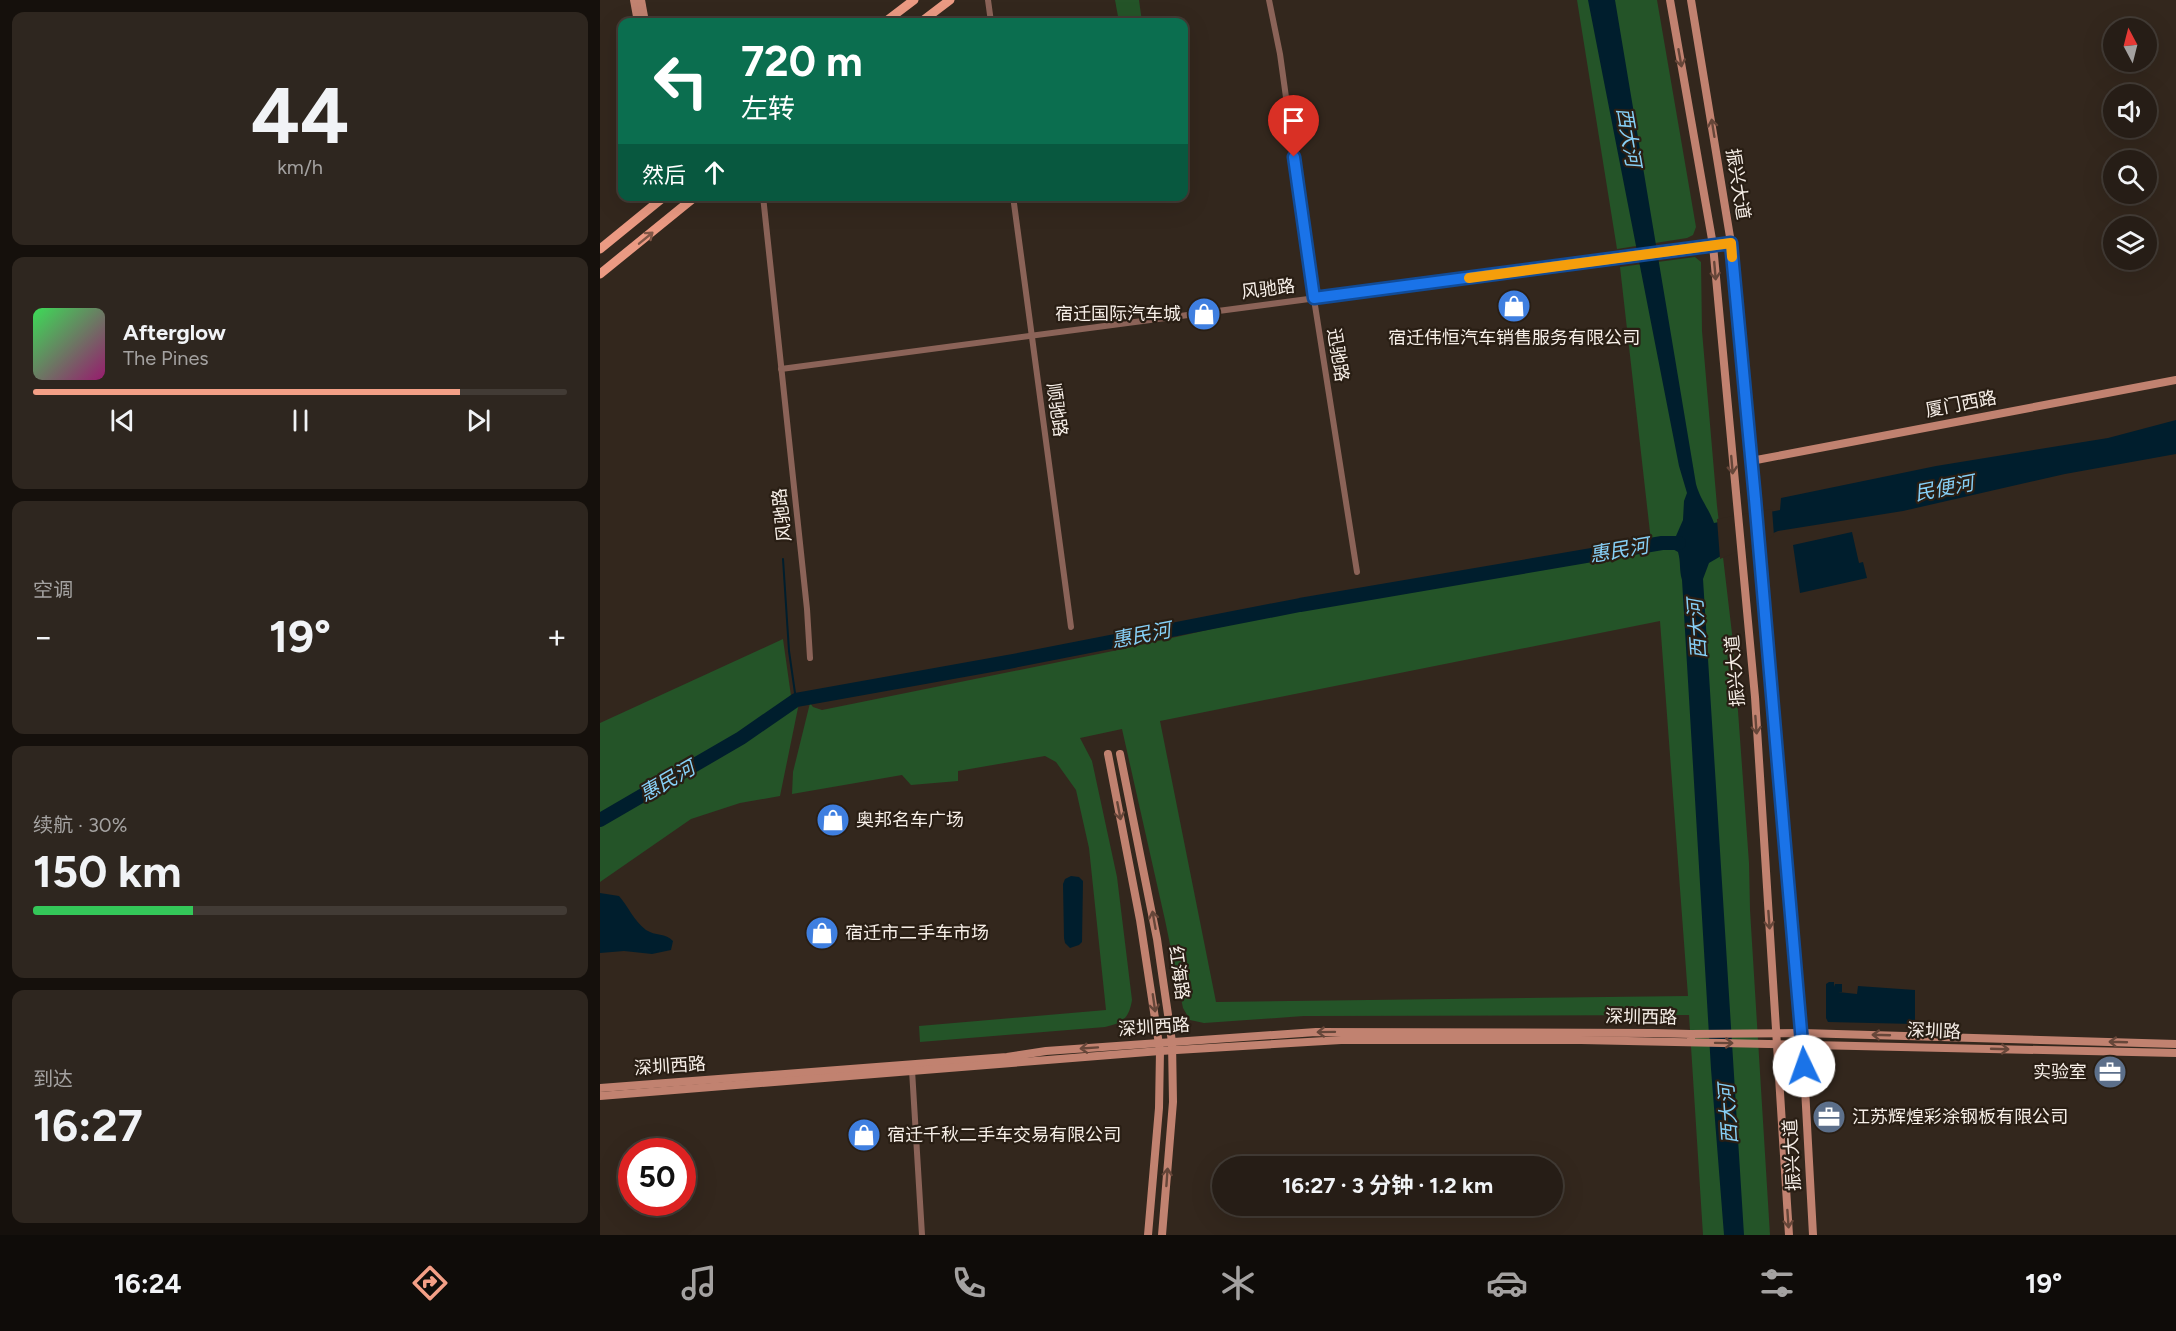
<!DOCTYPE html>
<html lang="zh">
<meta charset="utf-8">
<style>
body{margin:0;font-family:Figtree,"Noto Sans SC",sans-serif;background:#2e261f;color:#f1f3f6;height:100vh;display:flex;flex-direction:column;font-size:22px;white-space:nowrap}
*{box-sizing:border-box;margin:0}
p{font-size:20px;color:#a4a2a1}
.icon{flex:none;width:33px;height:33px;fill:none;stroke:currentColor;stroke-width:2;stroke-linecap:round;stroke-linejoin:round}
.map{position:relative;flex:1;overflow:hidden}
.side{display:flex;flex-direction:column;gap:12px;padding:12px;background:#15100c;width:600px}
.side>*{flex:none}
.hud{position:absolute;left:18px;top:18px;width:570px;height:183px;border-radius:12px;box-shadow:0 6px 24px #0002,0 0 0 2px #423b35;background:#0b6e4f;color:#fff;overflow:hidden}
.needle{width:39px;rotate:353deg}
.controls{position:absolute;left:1503px;top:18px;display:grid;gap:12px}
.controls a{display:grid;place-items:center;width:54px;height:54px;border-radius:50%;background:#261d16;box-shadow:0 6px 24px #0002,0 0 0 2px #423b35;font-size:30px}
.speed{position:absolute;left:18px;top:1138px;display:flex;gap:12px;font-size:30px;font-weight:700;text-align:center}
.speed>*{display:grid;place-content:center;width:78px;height:78px;border-radius:50%;background:#261d16;box-shadow:0 6px 24px #0002,0 0 0 2px #423b35;line-height:1}
.speed .limit{border:9px solid #d22;background:#fff;color:#111}
.pin{position:absolute;display:grid;place-items:center;width:51px;height:51px;color:#fff;margin:-62px -26px;border-radius:50% 50% 50% 0;rotate:-45deg;box-shadow:0 0 6px #0007}
.pin .icon{rotate:45deg}
.me{position:absolute;width:66px;margin:-33px;rotate:357deg;stroke-linejoin:round;filter:drop-shadow(0 0 4px #0008)}
.turn{display:flex;align-items:center;gap:21px;height:126px;padding:0 24px;font-size:27px}
.turn .icon{width:78px;height:78px;stroke-width:2.5}
.turn b{display:block;font-size:42px;line-height:51px}
.then{display:flex;align-items:center;height:57px;padding:0 24px;background:#0003;gap:12px;font-size:22px}
.big{font-size:45px;font-weight:700;line-height:1.1}
.side .tile{flex:1;display:flex;flex-direction:column;justify-content:center;gap:9px;min-width:0;padding:0 21px;border-radius:12px;background:#2e261f}
.side .dial{align-items:center;gap:0}
.dial b{font-size:78px;line-height:1}
.song{display:flex;align-items:center;gap:18px}
.cover{width:72px;height:72px;border-radius:9px;background:linear-gradient(135deg,hsl(130 70% 55%),hsl(320 70% 35%))}
.played{height:6px;border-radius:3px;background:linear-gradient(90deg,#f39f86 80%,#423b35 80%)}
.keys{display:flex;justify-content:space-around;direction:ltr}
.heat{display:flex;justify-content:space-between;align-items:center;font-size:33px;direction:ltr}
.charge{height:9px;border-radius:4px;background:linear-gradient(90deg,#34c759 30%,#423b35 0)}
.trip{position:absolute;left:612px;top:1156px;width:351px;height:60px;border-radius:30px;background:#261d16;box-shadow:0 6px 24px #0002,0 0 0 2px #423b35;font-weight:700;line-height:60px;text-align:center}
.dock{display:flex;height:96px;justify-content:space-around;align-items:center;background:#0f0c09;color:#a4a2a1}
.dock .icon{width:42px;height:42px}
.dock .on{color:#f39f86}
.dock b{font-size:27px;color:#f1f3f6}
main{display:flex;flex:1;min-height:0}
.map>svg:first-child{display:block}
.green{fill:#245428;fill-rule:evenodd}
.water{fill:#001e2d}
.pier{fill:#33271d}
.lines{fill:none;stroke-linecap:round;stroke-linejoin:round}
.stream{stroke:#001e2d;stroke-width:2}
.river{stroke:#001e2d;stroke-width:14}
.street{stroke:#8b6358;stroke-width:6}
.secondary{stroke:#c18270;stroke-width:8}
.primary{stroke:#eb9a83;stroke-width:9}
.oneway{stroke:#664639}
.oneway2{stroke:#805646}
.route-casing{stroke:#114b97;stroke-width:15}
.route{stroke:#1a73e8;stroke-width:10}
.slow{stroke:#f59e0b;stroke-width:10}
.labels{text-anchor:middle;dominant-baseline:central;stroke-width:4.5;stroke-linejoin:round;paint-order:stroke}
.street-label{font-size:18px;fill:#f6eee7;stroke:#291e14}
.poi-label{font-size:18px;fill:#f6eee7;stroke:#291e14;text-anchor:start}
.water-label{font-size:20px;font-style:italic;fill:#86cff6;stroke:#291e14}
</style>
<main>
<section class="side">
<div class="tile dial"><b>44</b><p>km/h</p></div>
<div class="tile">
<div class="song"><i class="cover"></i><div><b>Afterglow</b><p>The Pines</p></div></div>
<div class="played"></div>
<div class="keys"><svg class="icon" aria-label="previous" viewBox="0 0 24 24"><path d="M18 5L8 12l10 7zM5 5v14"/></svg><svg class="icon" aria-label="pause" viewBox="0 0 24 24"><path d="M8 5v14M16 5v14"/></svg><svg class="icon" aria-label="next" viewBox="0 0 24 24"><path d="M6 5l10 7-10 7zM19 5v14"/></svg></div>
</div>
<div class="tile"><p>空调</p>
<div class="heat"><a>−</a><b class="big">19°</b><a>+</a></div>
</div>
<div class="tile"><p>续航 · 30%</p><b class="big">150 km</b><div class="charge"></div></div>
<div class="tile"><p>到达</p><b class="big">16:27</b></div>
</section>
<div class="map">
<svg width="1576" height="1235" viewBox="0 0 1576 1235">
<rect width="100%" height="100%" fill="#33271d"/>
<g class="green">
<polygon points="515,0 539,0 542,22 519,22"/>
<polygon points="977,0 1057,0 1096,227 1093,235 1087,238 1017,249"/>
<path d="M 1095,257 L 1101,262 L 1102,331 L 1117,506 L 1133,642 L 1149,863 L 1150,910 L 1170,1235 L 1103,1235 L 1089,1015 L 704,1016 L 604,1023 L 590,1020 L 583,1008 L 565,920 L 522,729 L 480,738 L 492,761 L 517,877 L 532,1000 C 529,1018 523,1023 505,1027 L 320,1042 L 319,1026 L 506,1010 L 489,848 L 476,790 L 456,762 L 445,756 L 358,771 L 358,781 L 311,785 L 302,775 L 192,794 L 193,772 L 210,703 L 213,707 L 222,710 L 518,650 L 661,618 L 1052,550 L 1020,267 ZM 1060,621 L 1088,996 L 616,1002 L 560,721 Z"/>
<polygon points="183,639 191,696 189,701 132,739 0,816 0,723"/>
<polygon points="199,703 180,796 140,803 91,819 0,882 0,826 141,741"/>
</g>
<g class="water">
<path d="M 988,0 L 1015,0 L 1096,484 C 1100,499 1109,509 1114,523 L 1180,510 L 1181,498 L 1336,466 L 1508,438 L 1576,420 L 1576,454 L 1465,474 L 1303,511 L 1178,531 L 1121,556 L 1109,563 L 1103,579 L 1144,1235 L 1124,1235 L 1111,1069 L 1082,580 C 1079,570 1081,562 1078,552 L 1062,543 L 1076,536 L 1083,520 L 1084,501 L 1087,493 L 1079,466 Z"/>
<polygon points="1252,532 1259,563 1263,562 1267,578 1200,593 1193,545"/>
<polygon points="471,876 479,877 483,881 482,942 479,945 470,948 465,943 464,938 463,884 465,879"/>
<path d="M 0,893 L 19,896 C 28,906 34,921 46,930 C 55,936 66,933 73,941 L 71,950 L 52,954 L 24,951 L 0,953 Z"/>
<polygon points="1234,982 1234,987 1235,984 1242,984 1242,992 1238,992 1257,994 1258,986 1315,990 1315,1024 1228,1022 1226,1018 1226,984 1229,982"/>
</g>
<polygon class="pier" points="1172,509 1174,536 1120,559 1117,519"/>
<g class="lines">
<polyline class="stream" points="183,559 189,651 196,700"/>
<polyline class="river" points="0,820 141,738 196,700 408,662 700,605 1062,543 1079,543"/>
<g class="street">
<polyline points="388,0 391,22"/>
<polyline points="669,0 680,54 714,299 757,572"/>
<polyline points="163,196 207,609 210,658"/>
<polyline points="413,196 471,627"/>
<polyline points="181,369 1131,243"/>
<polyline points="312,1070 322,1235"/>
</g>
<g class="secondary">
<polyline points="34,0 38,22"/>
<polyline points="41,0 45,22"/>
<polyline points="1070,0 1113,245 1155,697 1189,1235"/>
<polyline points="1091,0 1131,243 1202,1033 1213,1235"/>
<polyline points="1151,461 1576,380"/>
<polyline points="508,754 540,920 560,1051 559,1108 548,1235"/>
<polyline points="520,754 557,939 572,1042 573,1102 562,1235"/>
<polyline points="1091,1034 1202,1033 1576,1044"/>
<polyline points="0,1088 407,1057 446,1051 716,1032 1053,1033 1091,1034 1091,1042"/>
<polyline points="0,1096 560,1051 741,1040 981,1040 1576,1053"/>
</g>
<g class="primary">
<polyline points="285,22 314,0"/>
<polyline points="321,22 350,0"/>
<polyline points="0,249 65,196"/>
<polyline points="0,274 96,196"/>
</g>
</g>
<defs><path id="oneway-shaft" d="M-6 0H5M1.5-3L5.5 0L1.5 3" fill="none" stroke-width="1.6" stroke-linecap="round" stroke-linejoin="round" transform="scale(1.5)"/></defs>
<g class="oneway">
<use href="#oneway-shaft" transform="translate(1080 58) rotate(80)"/>
<use href="#oneway-shaft" transform="translate(1113 128) rotate(-99)"/>
<use href="#oneway-shaft" transform="translate(1115 271) rotate(85)"/>
<use href="#oneway-shaft" transform="translate(1132 465) rotate(85)"/>
<use href="#oneway-shaft" transform="translate(1156 725) rotate(86)"/>
<use href="#oneway-shaft" transform="translate(519 811) rotate(79)"/>
<use href="#oneway-shaft" transform="translate(554 920) rotate(-100)"/>
<use href="#oneway-shaft" transform="translate(1169 920) rotate(86)"/>
<use href="#oneway-shaft" transform="translate(554 1003) rotate(82)"/>
<use href="#oneway-shaft" transform="translate(726 1032) rotate(179)"/>
<use href="#oneway-shaft" transform="translate(1281 1035) rotate(-178)"/>
<use href="#oneway-shaft" transform="translate(1518 1042) rotate(-178)"/>
<use href="#oneway-shaft" transform="translate(1124 1043) rotate(1)"/>
<use href="#oneway-shaft" transform="translate(489 1048) rotate(176)"/>
<use href="#oneway-shaft" transform="translate(1400 1049) rotate(2)"/>
<use href="#oneway-shaft" transform="translate(567 1177) rotate(-86)"/>
<use href="#oneway-shaft" transform="translate(1188 1219) rotate(86)"/>
</g>
<use class="oneway2" href="#oneway-shaft" transform="translate(46 238) rotate(-39)"/>
<g class="lines">
<g class="route-casing">
<polyline id="route" points="694,157 714,298 1131,243 1155,499 1204,1066"/>
</g>
<use href="#route" class="route"/>
<polyline class="slow" points="869,278 1131,243 1132,257"/>
</g>
<defs>
<g id="shop-disc" transform="scale(1.725)"><circle r="9.5" fill="#3f7fe0" stroke="#291e14"/><path d="M-5-2.5h2.3a2.7 3.5 0 0 1 5.4 0H5L5.5 6h-11ZM-1.5-2.5h3a1.5 2.3 0 0 0-3 0Z" fill="#fff"/></g>
<g id="office-disc" transform="scale(1.725)"><circle r="9.5" fill="#5c6f8a" stroke="#291e14"/><path d="M-6-3h4V-5.5h4V-3h4V5H-6ZM-1-4.5V-3h2v-1.5ZM-6 0V1H6V0Z" fill="#fff"/></g>
</defs>
<g fill-rule="evenodd">
<use href="#shop-disc" x="914" y="306"/>
<use href="#shop-disc" x="604" y="314"/>
<use href="#shop-disc" x="233" y="820"/>
<use href="#shop-disc" x="222" y="933"/>
<use href="#office-disc" x="1510" y="1072"/>
<use href="#office-disc" x="1229" y="1117"/>
<use href="#shop-disc" x="264" y="1135"/>
</g>
<g class="labels">
<g class="street-label">
<text transform="translate(1138 184) rotate(81)">振兴大道</text>
<text transform="translate(668 289) rotate(-7)">风驰路</text>
<text transform="translate(738 355) rotate(81)">迅驰路</text>
<text transform="translate(1361 404) rotate(-11)">厦门西路</text>
<text transform="translate(457 410) rotate(82)">顺驰路</text>
<text transform="translate(182 515) rotate(-96)">风驰路</text>
<text transform="translate(1135 671) rotate(-95)">振兴大道</text>
<text transform="translate(579 973) rotate(82)">红海路</text>
<text transform="translate(1041 1017) rotate(1)">深圳西路</text>
<text transform="translate(554 1027) rotate(-4)">深圳西路</text>
<text transform="translate(1334 1031) rotate(2)">深圳路</text>
<text transform="translate(70 1066) rotate(-4)">深圳西路</text>
<text transform="translate(1192 1155) rotate(-93)">振兴大道</text>
</g>
<g class="poi-label">
<text x="581" y="314" text-anchor="end">宿迁国际汽车城</text>
<text x="914" y="338" text-anchor="middle">宿迁伟恒汽车销售服务有限公司</text>
<text x="256" y="820">奥邦名车广场</text>
<text x="245" y="933">宿迁市二手车市场</text>
<text x="1487" y="1072" text-anchor="end">实验室</text>
<text x="1252" y="1117">江苏辉煌彩涂钢板有限公司</text>
<text x="287" y="1135">宿迁千秋二手车交易有限公司</text>
</g>
<g class="water-label">
<text transform="translate(1029 137) rotate(80)">西大河</text>
<text transform="translate(1344 488) rotate(-11)">民便河</text>
<text transform="translate(1019 550) rotate(-10)">惠民河</text>
<text transform="translate(1097 629) rotate(-94)">西大河</text>
<text transform="translate(541 635) rotate(-11)">惠民河</text>
<text transform="translate(67 781) rotate(-30)">惠民河</text>
<text transform="translate(1128 1114) rotate(-94)">西大河</text>
</g>
</g>
</svg>
<div class="controls">
<a><svg class="needle" viewBox="-14 -14 28 28"><path d="M0-13l5 13h-10z" fill="#e53935"/><path d="M0 13l5-13h-10z" fill="#a4a2a1"/></svg></a>
<a><svg class="icon" aria-label="sound" viewBox="0 0 24 24"><path d="M4 9h4l5-4v14l-5-4H4zM17 9q2 3 0 6"/></svg></a>
<a><svg class="icon" aria-label="search" viewBox="0 0 24 24"><circle cx="10" cy="10" r="6"/><path d="M15 15l6 6"/></svg></a>
<a><svg class="icon" aria-label="layers" viewBox="0 0 24 24"><path d="M12 4l9 5-9 5-9-5zM3 14l9 5 9-5"/></svg></a>
</div>
<div class="speed"><div class="limit">50</div></div>
<div class="pin" style="left:694px;top:157px;background:#d93025"><svg class="icon" aria-label="arrive" viewBox="0 0 24 24"><path d="M6 21V4h12l-3 4 3 4H6"/></svg></div>
<svg class="me" style="left:1204px;top:1066px" viewBox="-20 -20 40 40"><circle r="19" fill="#fff"/><path d="M0-13L10 11 0 6-10 11z" fill="#1a73e8"/></svg>
<div class="trip">16:27 · 3 分钟 · 1.2 km</div>
<div class="hud">
<div class="turn"><svg class="icon" aria-label="left" viewBox="0 0 24 24"><path d="M17 20v-9H6M10 6l-5 5 5 5"/></svg><div><b>720 m</b>左转</div></div>
<div class="then">然后<svg class="icon" aria-label="ahead" viewBox="0 0 24 24"><path d="M12 20V5M6 11l6-6 6 6"/></svg></div>
</div>
</div>
</main>
<nav class="dock">
<b>16:24</b>
<svg class="icon on" aria-label="directions" viewBox="0 0 24 24"><path d="M12 3l9 9-9 9-9-9zM9 14v-3h6M13 9l2 2-2 2"/></svg>
<svg class="icon" aria-label="music" viewBox="0 0 24 24"><path d="M9 18V5l10-2v13"/><circle cx="6" cy="18" r="3"/><circle cx="16" cy="16" r="3"/></svg>
<svg class="icon" aria-label="phone" viewBox="0 0 24 24"><path d="M5 4h4l2 5-3 2q2 4 5 5l2-3 5 2v4C11 20 4 13 5 4z"/></svg>
<svg class="icon" aria-label="climate" viewBox="0 0 24 24"><path d="M12 3v18M4 7l16 10M4 17L20 7"/></svg>
<svg class="icon" aria-label="car" viewBox="0 0 24 24"><path d="M5 17H2v-5l4-1 3-4h7l3 4 3 1v5h-3M9 17h6M6 11h13"/><circle cx="7" cy="17" r="2"/><circle cx="17" cy="17" r="2"/></svg>
<svg class="icon" aria-label="filters" viewBox="0 0 24 24"><path d="M4 7h16M4 17h16"/><circle cx="9" cy="7" r="2"/><circle cx="15" cy="17" r="2"/></svg>
<b>19°</b>
</nav>
